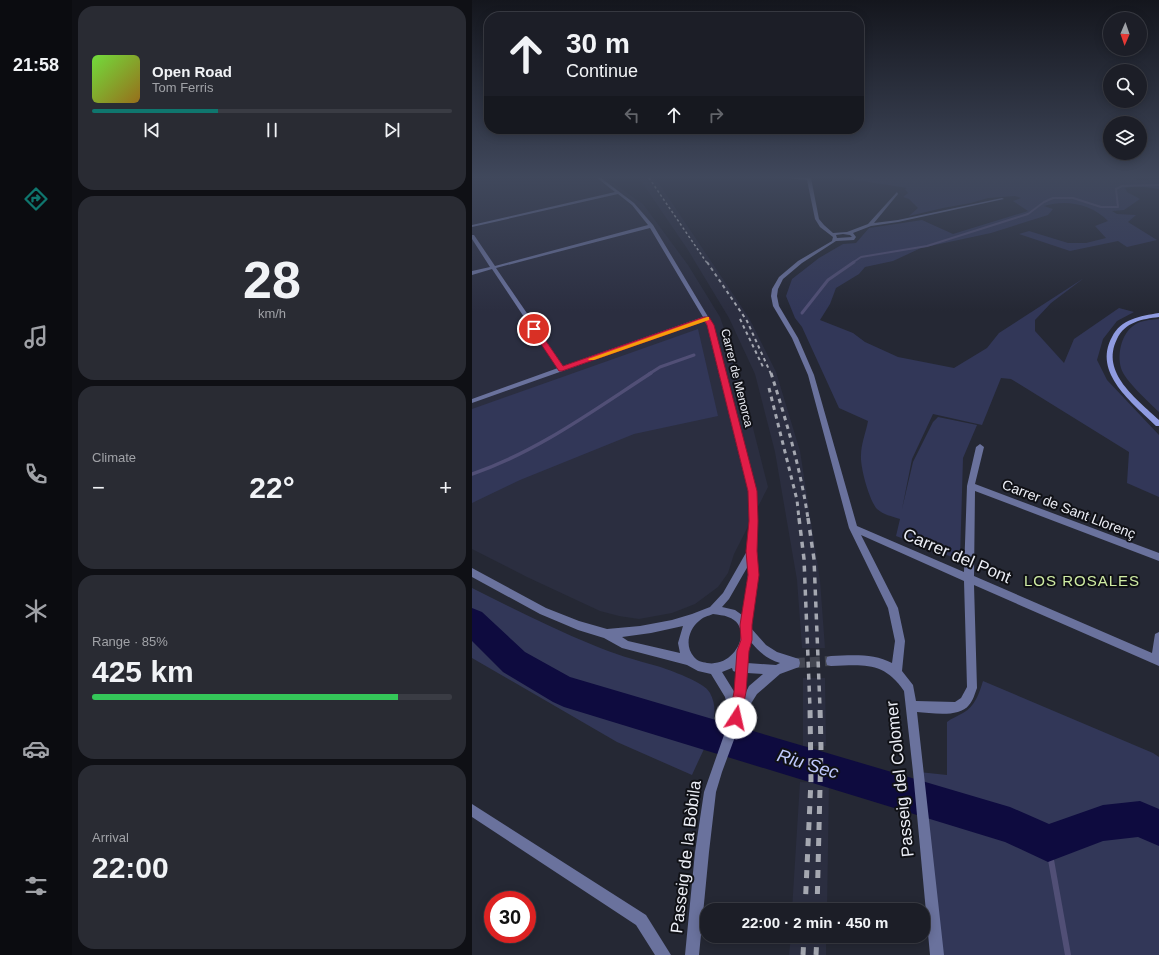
<!DOCTYPE html>
<meta charset="utf-8">
<style>
body{margin:0;font-family:Arial,sans-serif;background:#292b33;color:#f1f3f6;height:100vh;display:flex;flex-direction:column;font-size:15px;white-space:nowrap}
*{box-sizing:border-box;margin:0}
p{font-size:13px;color:#a0a2a7}
.icon{flex:none;width:22px;height:22px;fill:none;stroke:currentColor;stroke-width:2;stroke-linecap:round;stroke-linejoin:round}
.map{position:relative;flex:1;overflow:hidden}
.drawer{display:flex;flex-direction:column;gap:6px;padding:6px;background:#0f1015;width:400px}
.drawer>*{flex:none}
.guide{position:absolute;left:12px;top:12px;width:380px;height:122px;border-radius:16px;box-shadow:0 2px 10px #0003,0 0 0 1px #3a3c44;background:#1c1e27;color:#f1f3f6;overflow:hidden}
.needle{width:26px;rotate:182deg}
.fabs{position:absolute;left:631px;top:12px;display:grid;gap:8px}
.fabs a{display:grid;place-items:center;width:44px;height:44px;border-radius:50%;background:#1c1e27;box-shadow:0 2px 10px #0003,0 0 0 1px #3a3c44;font-size:20px}
.speed{position:absolute;left:12px;top:891px;display:flex;gap:8px;font-size:20px;font-weight:700;text-align:center}
.speed>*{display:grid;place-content:center;width:52px;height:52px;border-radius:50%;background:#1c1e27;box-shadow:0 2px 10px #0003,0 0 0 1px #3a3c44;line-height:1}
.speed .limit{border:6px solid #d22;background:#fff;color:#111}
.pin{position:absolute;display:grid;place-items:center;width:34px;height:34px;color:#fff;margin:-17px;border:2px solid #fff;border-radius:50%;box-shadow:0 1px 4px #0007}
.me{position:absolute;width:44px;margin:-22px;rotate:10deg;stroke-linejoin:round;filter:drop-shadow(0 0 3px #0008)}
.turn{display:flex;align-items:center;gap:14px;height:84px;padding:0 16px;font-size:18px}
.turn .icon{width:52px;height:52px;stroke-width:2.5}
.turn b{display:block;font-size:28px;line-height:34px}
.lanes{display:flex;align-items:center;height:38px;padding:0 16px;background:#0003;justify-content:center;gap:20px;direction:ltr}
.lanes .off{opacity:.35}
.big{font-size:30px;font-weight:700;line-height:1.1}
.drawer .widget{flex:1;display:flex;flex-direction:column;justify-content:center;gap:6px;min-width:0;padding:0 14px;border-radius:16px;background:#292b33}
.drawer .dial{align-items:center;gap:0}
.dial b{font-size:52px;line-height:1}
.song{display:flex;align-items:center;gap:12px}
.cover{width:48px;height:48px;border-radius:6px;background:linear-gradient(135deg,hsl(100 70% 55%),hsl(40 70% 35%))}
.played{height:4px;border-radius:2px;background:linear-gradient(90deg,#0f766e 35%,#3a3c44 35%)}
.keys{display:flex;justify-content:space-around;direction:ltr}
.heat{display:flex;justify-content:space-between;align-items:center;font-size:22px;direction:ltr}
.charge{height:6px;border-radius:3px;background:linear-gradient(90deg,#34c759 85%,#3a3c44 0)}
.trip{position:absolute;left:228px;top:903px;width:230px;height:40px;border-radius:16px;background:#1c1e27;box-shadow:0 2px 10px #0003,0 0 0 1px #3a3c44;font-weight:700;line-height:40px;text-align:center}
main{display:flex;flex:1;min-height:0}
.dock{display:flex;flex-direction:column;width:72px;justify-content:space-around;align-items:center;background:#0b0c10;color:#a0a2a7}
.dock .icon{width:28px;height:28px}
.dock .selected{color:#0f766e}
.dock b{font-size:18px;color:#f1f3f6}
.map>svg:first-child{display:block}
.built{fill:#2b2e40}
.green{fill:#323758}
.lines{fill:none;stroke-linecap:round;stroke-linejoin:round}
.stream-far3{stroke:#514f76;stroke-width:2}
.stream-far2{stroke:#514f76;stroke-width:3}
.stream-far1{stroke:#514f76;stroke-width:3.5}
.stream{stroke:#514f76;stroke-width:6}
.river{fill:#0e0b3f;fill-rule:evenodd}
.street-tunnel{stroke:#434651;stroke-width:10;stroke-dasharray:10 5;stroke-linecap:butt}
.street{fill:#6a729d;fill-rule:evenodd}
.secondary{fill:#8f9be1;fill-rule:evenodd}
.rail-far4{stroke:#a5a8b1;stroke-width:1.5;stroke-dasharray:2.5 2.5;stroke-linecap:butt}
.rail-far3{stroke:#a5a8b1;stroke-width:2;stroke-dasharray:3.5 3.5;stroke-linecap:butt}
.rail-far2{stroke:#a5a8b1;stroke-width:3;stroke-dasharray:4.5 4.5;stroke-linecap:butt}
.rail-far1{stroke:#a5a8b1;stroke-width:3.5;stroke-dasharray:6 6;stroke-linecap:butt}
.rail{stroke:#a5a8b1;stroke-width:5;stroke-dasharray:8 8;stroke-linecap:butt}
.route{fill:#e11d48;stroke:#92132f}
.slow{fill:#f59e0b}
.labels{text-anchor:middle;dominant-baseline:central;stroke-width:4;stroke-linejoin:round;paint-order:stroke}
.far-street-label{font-size:12px;fill:#eceef6;stroke:#101116}
.street-label{font-size:14px;fill:#eceef6;stroke:#101116}
.neighbourhood-label{font-size:15px;letter-spacing:1px;fill:#cfeca3;stroke:#101116}
.near-street-label{font-size:17px;fill:#eceef6;stroke:#101116}
.near-water-label{font-size:18px;font-style:italic;fill:#c0cafe;stroke:#101116}
</style>
<main>
<nav class="dock">
<b>21:58</b>
<svg class="icon selected" aria-label="directions" viewBox="0 0 24 24"><path d="M12 3l9 9-9 9-9-9zM9 14v-3h6M13 9l2 2-2 2"/></svg>
<svg class="icon" aria-label="music" viewBox="0 0 24 24"><path d="M9 18V5l10-2v13"/><circle cx="6" cy="18" r="3"/><circle cx="16" cy="16" r="3"/></svg>
<svg class="icon" aria-label="phone" viewBox="0 0 24 24"><path d="M5 4h4l2 5-3 2q2 4 5 5l2-3 5 2v4C11 20 4 13 5 4z"/></svg>
<svg class="icon" aria-label="climate" viewBox="0 0 24 24"><path d="M12 3v18M4 7l16 10M4 17L20 7"/></svg>
<svg class="icon" aria-label="car" viewBox="0 0 24 24"><path d="M5 17H2v-5l4-1 3-4h7l3 4 3 1v5h-3M9 17h6M6 11h13"/><circle cx="7" cy="17" r="2"/><circle cx="17" cy="17" r="2"/></svg>
<svg class="icon" aria-label="filters" viewBox="0 0 24 24"><path d="M4 7h16M4 17h16"/><circle cx="9" cy="7" r="2"/><circle cx="15" cy="17" r="2"/></svg>
</nav>
<section class="drawer">
<div class="widget">
<div class="song"><i class="cover"></i><div><b>Open Road</b><p>Tom Ferris</p></div></div>
<div class="played"></div>
<div class="keys"><svg class="icon" aria-label="previous" viewBox="0 0 24 24"><path d="M18 5L8 12l10 7zM5 5v14"/></svg><svg class="icon" aria-label="pause" viewBox="0 0 24 24"><path d="M8 5v14M16 5v14"/></svg><svg class="icon" aria-label="next" viewBox="0 0 24 24"><path d="M6 5l10 7-10 7zM19 5v14"/></svg></div>
</div>
<div class="widget dial"><b>28</b><p>km/h</p></div>
<div class="widget"><p>Climate</p>
<div class="heat"><a>−</a><b class="big">22°</b><a>+</a></div>
</div>
<div class="widget"><p>Range · 85%</p><b class="big">425 km</b><div class="charge"></div></div>
<div class="widget"><p>Arrival</p><b class="big">22:00</b></div>
</section>
<div class="map">
<svg width="687" height="955" viewBox="0 0 687 955">
<rect width="100%" height="100%" fill="#252834"/>
<g class="built">
<polygon points="0,178 134,178 171,204 216,265 248,317 267,373 296,487 262,554 256,573 246,587 223,604 200,613 167,619 147,616 128,611 55,577 0,549"/>
<polygon points="167,178 183,178 186,182 277,318 304,372 328,451 348,580 353,648 330,648 325,580 303,452 283,374 257,318 216,250"/>
<polygon points="331,678 353,678 354,746 331,746"/>
<polygon points="328,782 357,783 355,910 320,910"/>
<polygon points="319,936 354,936 354,955 317,955"/>
</g>
<g class="green">
<path d="M 381,178 L 661,178 L 666,180 L 687,179 L 687,189 L 664,186 L 653,188 L 655,192 L 668,199 L 652,210 L 640,211 L 645,214 L 664,215 L 656,222 L 685,240 L 655,247 L 646,241 L 598,251 L 547,234 L 557,231 L 596,243 L 614,243 L 634,238 L 623,226 L 636,221 C 620,204 594,199 572,206 L 581,209 L 576,215 L 519,233 L 449,248 L 421,261 L 393,267 L 387,274 L 364,288 L 358,304 L 348,320 L 381,333 L 393,342 L 426,357 L 482,368 L 515,348 L 527,333 L 612,278 L 579,303 L 563,320 L 563,331 L 592,363 L 602,339 L 647,308 L 662,312 L 645,321 L 631,339 L 625,360 L 635,380 L 687,435 L 687,497 L 655,483 L 657,452 L 539,379 L 529,378 L 510,425 L 461,414 L 440,459 L 430,509 L 441,462 L 461,422 L 466,417 L 505,425 L 491,458 L 488,560 L 424,536 L 428,519 C 419,516 412,515 405,509 C 397,500 388,467 389,455 C 389,444 394,432 396,421 L 367,408 L 330,327 L 323,318 L 314,296 L 320,279 L 347,258 L 371,244 L 384,243 L 397,228 L 450,220 L 481,234 L 556,211 L 541,201 L 549,198 L 543,196 L 516,198 L 499,203 L 471,208 L 437,216 L 446,208 L 437,199 L 431,197 L 436,193 L 433,189 L 435,188 L 384,180 Z"/>
<path d="M 687,319 L 687,412 C 678,403 652,380 649,368 C 645,355 649,335 661,326 C 668,320 678,320 687,319 Z"/>
<polygon points="226,329 246,416 162,434 48,480 0,503 0,409"/>
<path d="M 0,588 C 40,608 80,628 121,645 C 142,654 163,660 185,666 C 197,670 233,682 238,693 C 252,718 230,751 220,775 L 145,742 L 0,658 Z"/>
<path d="M 511,681 L 681,753 L 687,757 L 687,955 L 465,955 L 447,772 L 475,775 L 475,722 C 480,718 486,716 491,713 C 503,706 507,694 511,681 Z"/>
</g>
<g class="lines">
<polyline class="stream-far3" points="380,263 389,257 455,246 556,214 572,202 581,198 601,198 629,207 646,207 644,189 650,186 687,185"/>
<g class="stream-far2">
<polyline points="330,313 356,280 382,262"/>
<polyline points="177,374 188,367 222,355"/>
</g>
<path class="stream-far1" d="M 0,474 C 65,452 122,410 179,373"/>
<polyline class="stream" points="576,843 596,955"/>
<polygon class="river" points="0,608 10,612 53,652 98,677 538,807 577,824 631,805 668,801 687,809 687,846 666,837 631,841 576,862 533,842 92,707 81,702 31,672 0,641"/>
<polyline class="street-tunnel" points="323,663 359,661"/>
<g class="street">
<path d="M 125,178 L 129,178 L 162,203 L 181,225 L 241,325 L 284,491 L 286,521 L 284,551 L 286,575 L 278,627 L 294,645 L 305,652 L 327,659 L 328,663 L 327,667 L 308,674 L 285,694 L 270,718 L 250,772 L 244,792 L 237,852 L 227,955 L 213,955 L 223,852 L 232,792 L 258,718 L 253,697 L 239,674 L 226,671 L 215,665 L 150,648 L 132,638 L 106,630 L 68,614 L 0,577 L 0,568 L 74,608 L 107,621 L 135,629 L 168,626 L 200,620 L 220,614 L 238,607 L 251,593 L 275,551 L 278,521 L 276,491 L 235,325 L 232,321 L 0,403 L 0,399 L 86,368 L 20,269 L 0,275 L 0,271 L 18,267 L 0,239 L 0,235 L 2,235 L 23,266 L 176,225 L 160,205 L 146,194 L 0,227 L 0,225 L 143,192 ZM 178,228 L 231,317 L 91,366 L 24,268 ZM 276,566 L 276,575 L 270,615 L 263,610 L 250,607 L 257,599 ZM 241,614 C 246,615 252,615 256,617 C 283,626 264,668 235,663 C 230,662 225,661 222,657 C 212,646 217,629 227,621 C 231,617 236,616 241,614 ZM 211,626 L 206,643 L 208,653 L 156,641 L 150,637 L 179,633 ZM 278,641 C 287,652 295,659 308,663 L 304,665 L 275,663 L 275,649 ZM 260,668 L 261,671 L 264,672 L 263,693 L 250,672 ZM 275,673 L 291,674 L 277,686 L 274,692 Z"/>
<path d="M 317,178 L 339,178 L 347,219 L 352,225 L 361,233 L 375,232 L 396,224 L 425,192 L 426,194 L 402,223 L 426,220 L 530,198 L 532,199 L 426,222 L 399,226 L 381,233 L 384,237 L 382,240 L 364,241 L 330,263 L 311,279 L 306,289 L 305,296 L 307,306 L 326,338 L 342,375 L 385,526 L 492,572 L 495,486 L 504,447 L 508,444 L 512,447 L 503,484 L 687,553 L 687,561 L 503,491 L 502,576 L 680,653 L 683,634 L 687,632 L 687,666 L 502,585 L 505,688 C 503,693 501,701 497,705 C 487,718 460,713 445,712 L 472,955 L 458,955 L 441,772 L 432,691 C 412,661 391,665 359,666 L 355,665 L 354,661 L 355,657 L 359,656 C 379,655 402,653 420,663 L 423,641 L 416,608 L 377,528 L 336,375 L 320,338 L 301,306 L 299,296 L 300,289 L 307,277 L 326,261 L 360,241 L 361,237 L 348,227 L 343,219 L 335,180 ZM 371,234 L 378,235 L 380,237 L 365,238 L 364,235 ZM 389,535 L 492,581 L 495,687 L 489,698 L 483,702 L 444,701 L 441,685 L 430,671 L 433,641 L 426,608 Z"/>
<polygon points="0,804 174,915 199,955 183,955 164,925 0,817"/>
</g>
<path class="secondary" d="M 687,313 L 687,317 C 670,319 653,322 645,339 C 628,373 665,399 687,420 L 687,426 L 684,426 C 661,403 620,373 640,337 C 649,319 668,316 687,313 Z"/>
<polyline class="rail-far4" points="177,178 235,263"/>
<g class="rail-far3">
<polyline points="235,262 275,321 299,374"/>
<polyline points="268,319 292,369"/>
</g>
<g class="rail-far2">
<path d="M 299,373 C 314,420 329,470 336,519"/>
<polyline points="297,388 325,500 327,519"/>
</g>
<g class="rail-far1">
<polyline points="327,518 332,559 338,708"/>
<polyline points="336,518 342,559 348,708"/>
</g>
<g class="rail">
<polyline points="333,910 339,780 338,707"/>
<polyline points="345,910 349,747 348,707"/>
<polyline points="331,955 332,936"/>
<polyline points="344,955 345,936"/>
</g>
</g>
<linearGradient id="sky" x2="0" y2="1"><stop stop-color="#14161d"/><stop offset="0.57" stop-color="#40485c"/><stop offset="1" stop-color="#40485c" stop-opacity="0"/></linearGradient>
<rect width="687" height="311" fill="url(#sky)"/>
<polygon class="route" points="232,317 237,317 242,325 285,491 286,521 285,551 287,575 280,625 280,640 277,651 274,692 268,723 264,725 259,723 257,718 262,692 265,651 269,640 268,625 276,575 274,551 277,521 276,491 235,325 233,321 90,371 87,371 59,329 65,328 91,366"/>
<polygon class="slow" points="235,317 237,317 237,320 122,360 117,360 116,359"/>
<g class="labels">
<g class="far-street-label">
<text transform="translate(265 378) rotate(76)">Carrer de Menorca</text>
</g>
<g class="street-label">
<text transform="translate(597 509) rotate(21)">Carrer de Sant Llorenç</text>
</g>
<g class="neighbourhood-label">
<text x="610" y="580">LOS ROSALES</text>
</g>
<g class="near-street-label">
<text transform="translate(485 556) rotate(23)">Carrer del Pont</text>
<text transform="translate(428 779) rotate(-96)">Passeig del Colomer</text>
<text transform="translate(214 857) rotate(-83)">Passeig de la Bòbila</text>
</g>
<g class="near-water-label">
<text transform="translate(336 764) rotate(17)">Riu Sec</text>
</g>
</g>
</svg>
<div class="fabs">
<a><svg class="needle" viewBox="-14 -14 28 28"><path d="M0-13l5 13h-10z" fill="#e53935"/><path d="M0 13l5-13h-10z" fill="#a0a2a7"/></svg></a>
<a><svg class="icon" aria-label="search" viewBox="0 0 24 24"><circle cx="10" cy="10" r="6"/><path d="M15 15l6 6"/></svg></a>
<a><svg class="icon" aria-label="layers" viewBox="0 0 24 24"><path d="M12 4l9 5-9 5-9-5zM3 14l9 5 9-5"/></svg></a>
</div>
<div class="speed"><div class="limit">30</div></div>
<div class="pin" style="left:62px;top:329px;background:#d93025"><svg class="icon" aria-label="arrive" viewBox="0 0 24 24"><path d="M6 21V4h12l-3 4 3 4H6"/></svg></div>
<svg class="me" style="left:264px;top:718px" viewBox="-20 -20 40 40"><circle r="19" fill="#fff"/><path d="M0-13L10 11 0 6-10 11z" fill="#e11d48"/></svg>
<div class="trip">22:00 · 2 min · 450 m</div>
<div class="guide">
<div class="turn"><svg class="icon" aria-label="ahead" viewBox="0 0 24 24"><path d="M12 20V5M6 11l6-6 6 6"/></svg><div><b>30 m</b>Continue</div></div>
<div class="lanes"><svg class="icon off" aria-label="left" viewBox="0 0 24 24"><path d="M17 20v-9H6M10 6l-5 5 5 5"/></svg><svg class="icon" aria-label="ahead" viewBox="0 0 24 24"><path d="M12 20V5M6 11l6-6 6 6"/></svg><svg class="icon off" aria-label="right" viewBox="0 0 24 24"><path d="M7 20v-9h11M14 6l5 5-5 5"/></svg></div>
</div>
</div>
</main>
